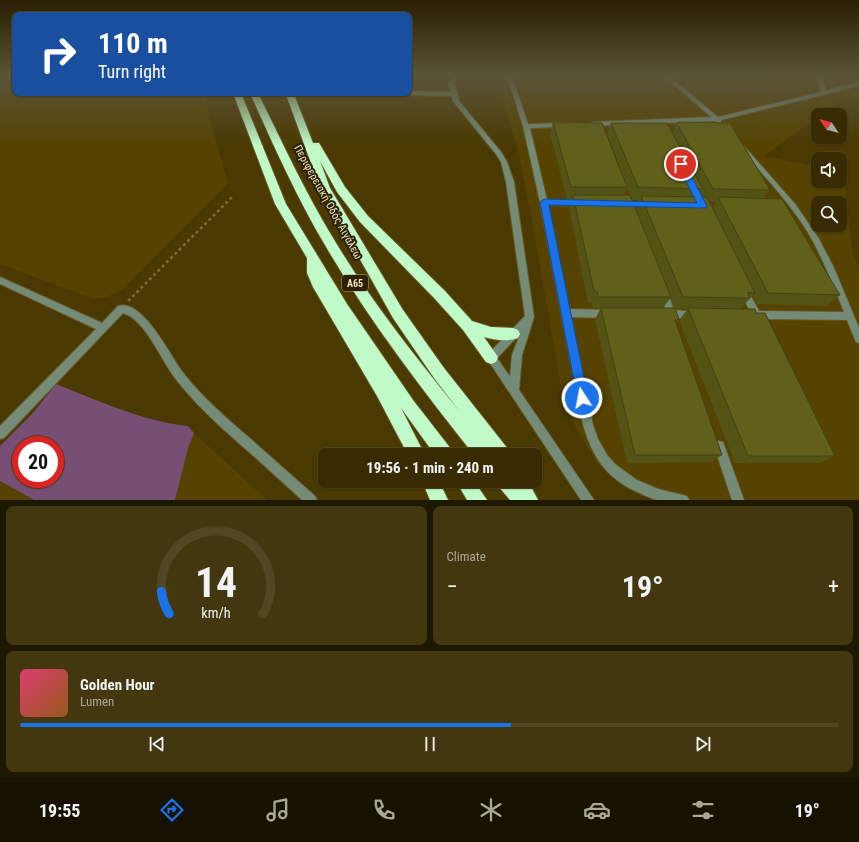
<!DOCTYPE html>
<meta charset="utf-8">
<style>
body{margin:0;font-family:"Roboto Condensed",sans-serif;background:#433710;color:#f1f3f6;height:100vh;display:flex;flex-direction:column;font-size:15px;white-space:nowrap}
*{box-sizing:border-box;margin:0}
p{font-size:13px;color:#aba799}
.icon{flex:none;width:22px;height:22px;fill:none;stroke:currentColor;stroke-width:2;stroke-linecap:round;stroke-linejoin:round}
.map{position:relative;height:500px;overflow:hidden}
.sheet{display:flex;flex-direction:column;gap:6px;padding:6px;background:#1f1801;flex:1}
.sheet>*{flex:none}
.top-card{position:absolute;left:12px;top:12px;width:400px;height:84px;border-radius:8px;box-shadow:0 1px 3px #0004,0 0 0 1px #524723;background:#1a4fa0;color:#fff;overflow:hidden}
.needle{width:26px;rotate:305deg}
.controls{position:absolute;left:811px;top:108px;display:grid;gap:8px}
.controls a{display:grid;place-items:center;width:36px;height:36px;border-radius:8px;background:#382b01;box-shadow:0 1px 3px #0004,0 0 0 1px #524723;font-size:20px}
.speed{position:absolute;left:12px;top:436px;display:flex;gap:8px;font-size:20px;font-weight:700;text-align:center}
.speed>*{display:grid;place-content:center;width:52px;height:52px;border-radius:50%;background:#382b01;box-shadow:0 1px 3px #0004,0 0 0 1px #524723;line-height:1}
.speed .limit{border:6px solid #d22;background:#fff;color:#111}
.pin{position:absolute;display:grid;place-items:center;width:34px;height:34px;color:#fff;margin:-17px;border:2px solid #fff;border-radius:50%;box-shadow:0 1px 4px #0007}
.me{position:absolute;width:44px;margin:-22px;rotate:349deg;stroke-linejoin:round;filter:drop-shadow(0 0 3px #0008)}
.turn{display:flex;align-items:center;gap:14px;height:84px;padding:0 20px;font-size:18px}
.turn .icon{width:52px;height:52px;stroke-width:2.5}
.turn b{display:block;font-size:28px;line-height:34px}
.big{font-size:30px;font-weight:700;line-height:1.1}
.sheet .tile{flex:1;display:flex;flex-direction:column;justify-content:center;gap:6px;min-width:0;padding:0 14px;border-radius:8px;background:#433710}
.sheet .dial{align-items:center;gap:0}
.dial svg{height:104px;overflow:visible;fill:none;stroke:#524723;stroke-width:7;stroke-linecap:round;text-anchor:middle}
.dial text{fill:#f1f3f6;stroke:none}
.song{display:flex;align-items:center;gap:12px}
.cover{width:48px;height:48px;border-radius:6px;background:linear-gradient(135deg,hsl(340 70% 55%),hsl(30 70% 35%))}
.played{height:4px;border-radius:2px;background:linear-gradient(90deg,#1a73e8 60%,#524723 60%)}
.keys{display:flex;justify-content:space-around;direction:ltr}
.heat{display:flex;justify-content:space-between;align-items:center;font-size:22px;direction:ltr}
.sheet .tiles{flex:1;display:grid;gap:6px;grid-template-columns:1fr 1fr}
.tile:last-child{grid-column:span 2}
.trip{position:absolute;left:318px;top:448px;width:224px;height:40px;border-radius:8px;background:#382b01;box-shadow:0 1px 3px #0004,0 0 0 1px #524723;font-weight:700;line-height:40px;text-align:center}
.tab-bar{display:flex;height:64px;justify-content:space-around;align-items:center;background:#161100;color:#aba799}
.tab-bar .icon{width:28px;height:28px}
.tab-bar .selected{color:#1a73e8}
.tab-bar b{font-size:18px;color:#f1f3f6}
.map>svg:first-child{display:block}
.built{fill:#564301;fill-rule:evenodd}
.green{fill:#774f74;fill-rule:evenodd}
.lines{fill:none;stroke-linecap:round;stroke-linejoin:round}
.service-casing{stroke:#685724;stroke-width:2}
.minor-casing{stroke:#685724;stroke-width:2}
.motorway-casing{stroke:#685724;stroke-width:2}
.path{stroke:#7c6c3c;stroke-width:2.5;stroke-dasharray:3 3;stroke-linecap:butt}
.service{fill:#748b77;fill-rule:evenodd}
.minor{fill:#748b77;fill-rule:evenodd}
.motorway{fill:#bffac8;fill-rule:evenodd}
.wall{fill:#535316;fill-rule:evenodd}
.building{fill:#60601a;stroke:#434312}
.route{fill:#1a73e8;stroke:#114b97}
.labels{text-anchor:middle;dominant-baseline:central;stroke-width:4;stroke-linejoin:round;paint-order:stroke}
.shield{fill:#2b2105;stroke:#b4a889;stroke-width:1}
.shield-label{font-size:10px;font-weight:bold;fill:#eee2c2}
.street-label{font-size:11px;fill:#eee2c2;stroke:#2b2105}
</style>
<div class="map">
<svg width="859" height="500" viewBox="0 0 859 500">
<rect width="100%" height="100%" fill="#4a3901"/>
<g class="built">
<polygon points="0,76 15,76 15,93 205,93 211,123 228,183 122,290 107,297 93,299 0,264"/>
<path d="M 496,76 L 859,76 L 859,98 L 840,101 L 821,115 L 818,115 L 818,117 L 764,156 L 818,167 L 818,181 L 840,181 L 840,172 L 843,173 L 853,254 L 859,268 L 859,500 L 653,500 L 625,486 L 597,463 L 576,428 L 562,393 L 532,221 L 517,146 ZM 818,203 L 840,203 L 840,225 L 818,225 Z"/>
<polygon points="194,433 267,500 175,500 188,448"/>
<polygon points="0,481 34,500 0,500"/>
</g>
<path class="green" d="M 56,384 C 99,401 142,421 188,426 L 194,433 L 188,448 L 175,500 L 34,500 L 0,481 L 0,446 L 33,413 ZM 21,445 L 55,445 L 55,479 L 21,479 Z"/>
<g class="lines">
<g class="service-casing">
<g id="service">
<path d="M 507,76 L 512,76 L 528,124 L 563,123 L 566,125 L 563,127 L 530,128 L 547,200 L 581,200 L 585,203 L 581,206 L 548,205 L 569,309 L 608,310 L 611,311 L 612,314 L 611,317 L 608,318 L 571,317 L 593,425 L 598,439 L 607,455 L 616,465 L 637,480 L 658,489 L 687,496 L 689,500 C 679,500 668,500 658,500 C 651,499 642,494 635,491 C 600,474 588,448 580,412 L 540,202 L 523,126 Z"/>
<polygon points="664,76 669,76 718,117 821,92 817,76 822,76 826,90 859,82 859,86 721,120 721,122 719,123 715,121 592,126 589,124 592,122 711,117"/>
<polygon points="409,91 453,92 456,94 453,96 406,95 403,93 409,93"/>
<path d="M 741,144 L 743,145 L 796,205 L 819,239 L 834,268 L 859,328 L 859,343 L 856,342 L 847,320 L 756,319 L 753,318 L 740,291 L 741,289 L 744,287 L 747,289 L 759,311 L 844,312 C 833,284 822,256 807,231 C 788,200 762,174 739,147 L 738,146 Z"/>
<polygon points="664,290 667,291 674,310 697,312 698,315 697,318 694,319 677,318 676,322 673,323 670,322 668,318 664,317 663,314 666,311 660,294 661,291"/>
<polygon points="719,441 723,442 744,500 732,500 714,446 715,442"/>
</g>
</g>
<g class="minor-casing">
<g id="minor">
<path d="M 453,76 L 458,76 L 455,84 L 459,101 L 501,152 L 507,162 L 514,182 L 534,317 L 522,355 L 519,390 L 594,500 L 581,500 L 486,357 L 488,354 L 525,316 L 506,182 L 501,162 L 496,154 L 453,101 L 449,84 ZM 520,334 L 512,355 L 510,377 L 497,358 Z"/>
<path d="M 0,277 L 102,323 L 118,306 C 142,298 170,355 181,370 C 200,395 223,415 246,435 C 269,455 292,476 315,496 L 317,500 L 302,500 C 282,482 262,463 241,445 C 217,424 194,403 175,378 C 161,360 145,319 123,313 L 4,438 L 0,439 L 0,426 L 96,329 L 0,284 Z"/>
</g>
</g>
<g class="motorway-casing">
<g id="motorway">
<polygon points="233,93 241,93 286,204 347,304 413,400 451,449 453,455 435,455 401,408 425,455 408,455 377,396 313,287 307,273 307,258 275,204"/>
<path d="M 250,93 L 258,93 C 282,142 305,192 333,238 C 370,300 415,356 460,412 L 434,378 L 393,318 L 320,188 L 287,97 L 288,95 L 294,95 L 295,97 L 313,143 L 319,143 L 345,187 L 368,216 L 445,291 L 472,321 L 491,327 L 513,328 L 518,330 L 520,334 L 518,338 C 508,342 494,340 484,337 L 498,357 L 496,362 L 491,364 L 486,362 L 463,330 L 435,299 L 360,222 L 337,192 L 320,161 L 330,188 L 403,310 L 444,368 L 508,449 L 510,455 L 474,455 C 421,388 368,319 325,245 C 296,196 273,144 250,93 Z"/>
<polygon points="422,481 439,481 448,500 430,500"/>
<polygon points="456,481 474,481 487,500 467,500"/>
<polygon points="497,481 528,481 538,500 510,500 499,487"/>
</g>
</g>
<polyline class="path" points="128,301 232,197"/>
<use href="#service" class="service"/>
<use href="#minor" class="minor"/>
<use href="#motorway" class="motorway"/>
</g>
<path class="wall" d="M 553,122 L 627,187 L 624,195 L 635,208 L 639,200 L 632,200 L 607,135 L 611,123 L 672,133 L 677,123 L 678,123 L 679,122 L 770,190 L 763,199 L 840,295 L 826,306 L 757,304 L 753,295 L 740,309 L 756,313 L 835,456 L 819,463 L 735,463 L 679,320 L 688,309 L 675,309 L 671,297 L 663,308 L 679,319 L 676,323 L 722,455 L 711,462 L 627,463 L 595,319 L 601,308 L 593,308 L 592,303 L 588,303 L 569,207 L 571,199 L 567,199 L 550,134 ZM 701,192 L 704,197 L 698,197 ZM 709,202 L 716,202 L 712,208 Z"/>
<g class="building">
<polygon points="553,122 602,123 627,187 571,187"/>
<polygon points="679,122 730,123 770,190 713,189 677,123 680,123"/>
<polygon points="611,123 667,123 703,189 638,187"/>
<polygon points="573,195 630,195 671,297 598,297 597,292 594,291"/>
<polygon points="641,196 707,197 755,293 747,292 750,298 683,297"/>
<polygon points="718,197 782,199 840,295 768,293"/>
<polygon points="601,308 675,308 679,319 675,320 722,455 635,455"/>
<polygon points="688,308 755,309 756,313 765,313 835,456 748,456"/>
</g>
<linearGradient id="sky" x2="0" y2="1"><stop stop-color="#291f01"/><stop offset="0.52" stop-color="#5a5438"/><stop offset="1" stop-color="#5a5438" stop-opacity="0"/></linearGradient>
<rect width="859" height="146" fill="url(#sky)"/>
<polygon class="route" points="681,161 685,164 707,206 706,208 549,205 588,398 586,402 582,403 578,402 540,202 544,199 697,203 677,164"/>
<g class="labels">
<rect class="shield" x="342" y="275" width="26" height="16" rx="3"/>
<g class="shield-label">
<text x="355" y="283">Α65</text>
</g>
<g class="street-label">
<text transform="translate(328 202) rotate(61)">Περιφερειακή Οδός Αιγάλεω</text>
</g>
</g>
</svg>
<div class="controls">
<a><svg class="needle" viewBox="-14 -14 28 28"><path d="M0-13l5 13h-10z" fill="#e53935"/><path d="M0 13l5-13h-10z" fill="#aba799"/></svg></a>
<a><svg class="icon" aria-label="sound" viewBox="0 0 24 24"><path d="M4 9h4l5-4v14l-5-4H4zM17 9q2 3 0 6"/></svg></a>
<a><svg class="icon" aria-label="search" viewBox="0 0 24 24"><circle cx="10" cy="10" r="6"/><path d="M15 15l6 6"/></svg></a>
</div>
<div class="speed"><div class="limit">20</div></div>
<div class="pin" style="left:681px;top:164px;background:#d93025"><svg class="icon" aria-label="arrive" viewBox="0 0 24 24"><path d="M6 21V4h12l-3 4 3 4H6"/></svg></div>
<svg class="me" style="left:582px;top:398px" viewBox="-20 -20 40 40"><circle r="17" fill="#1a73e8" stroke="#fff" stroke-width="3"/><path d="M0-11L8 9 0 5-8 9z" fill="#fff"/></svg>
<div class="trip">19:56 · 1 min · 240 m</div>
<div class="top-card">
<div class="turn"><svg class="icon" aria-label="right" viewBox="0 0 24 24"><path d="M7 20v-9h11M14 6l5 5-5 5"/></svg><div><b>110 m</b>Turn right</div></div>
</div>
</div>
<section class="sheet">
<div class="tiles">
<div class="tile dial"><svg viewBox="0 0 100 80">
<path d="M14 69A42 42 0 1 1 86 69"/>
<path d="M14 69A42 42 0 0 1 8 52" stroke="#1a73e8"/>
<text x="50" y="56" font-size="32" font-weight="700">14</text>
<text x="50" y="72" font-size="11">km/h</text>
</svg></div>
<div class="tile"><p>Climate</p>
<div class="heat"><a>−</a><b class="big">19°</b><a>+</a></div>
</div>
<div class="tile">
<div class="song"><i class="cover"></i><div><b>Golden Hour</b><p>Lumen</p></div></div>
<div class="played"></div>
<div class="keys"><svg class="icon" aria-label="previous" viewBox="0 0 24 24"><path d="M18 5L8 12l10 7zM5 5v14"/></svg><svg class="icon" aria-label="pause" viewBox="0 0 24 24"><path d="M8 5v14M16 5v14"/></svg><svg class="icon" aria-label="next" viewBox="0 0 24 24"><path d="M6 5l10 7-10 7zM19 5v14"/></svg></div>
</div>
</div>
</section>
<nav class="tab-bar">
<b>19:55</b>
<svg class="icon selected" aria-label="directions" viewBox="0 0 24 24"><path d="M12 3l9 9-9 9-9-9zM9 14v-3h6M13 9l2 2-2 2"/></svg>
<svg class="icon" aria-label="music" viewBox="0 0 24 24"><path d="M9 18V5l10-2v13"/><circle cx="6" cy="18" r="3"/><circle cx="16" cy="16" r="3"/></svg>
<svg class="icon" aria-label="phone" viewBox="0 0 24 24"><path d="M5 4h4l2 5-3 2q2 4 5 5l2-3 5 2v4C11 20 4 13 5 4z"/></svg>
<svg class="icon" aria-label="climate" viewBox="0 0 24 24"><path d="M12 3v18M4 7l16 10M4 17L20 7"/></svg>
<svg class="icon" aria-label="car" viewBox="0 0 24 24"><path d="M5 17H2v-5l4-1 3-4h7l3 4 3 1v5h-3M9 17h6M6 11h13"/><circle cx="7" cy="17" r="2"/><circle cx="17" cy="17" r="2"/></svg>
<svg class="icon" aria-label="filters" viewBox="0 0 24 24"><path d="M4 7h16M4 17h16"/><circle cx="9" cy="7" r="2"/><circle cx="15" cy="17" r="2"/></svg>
<b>19°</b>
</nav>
